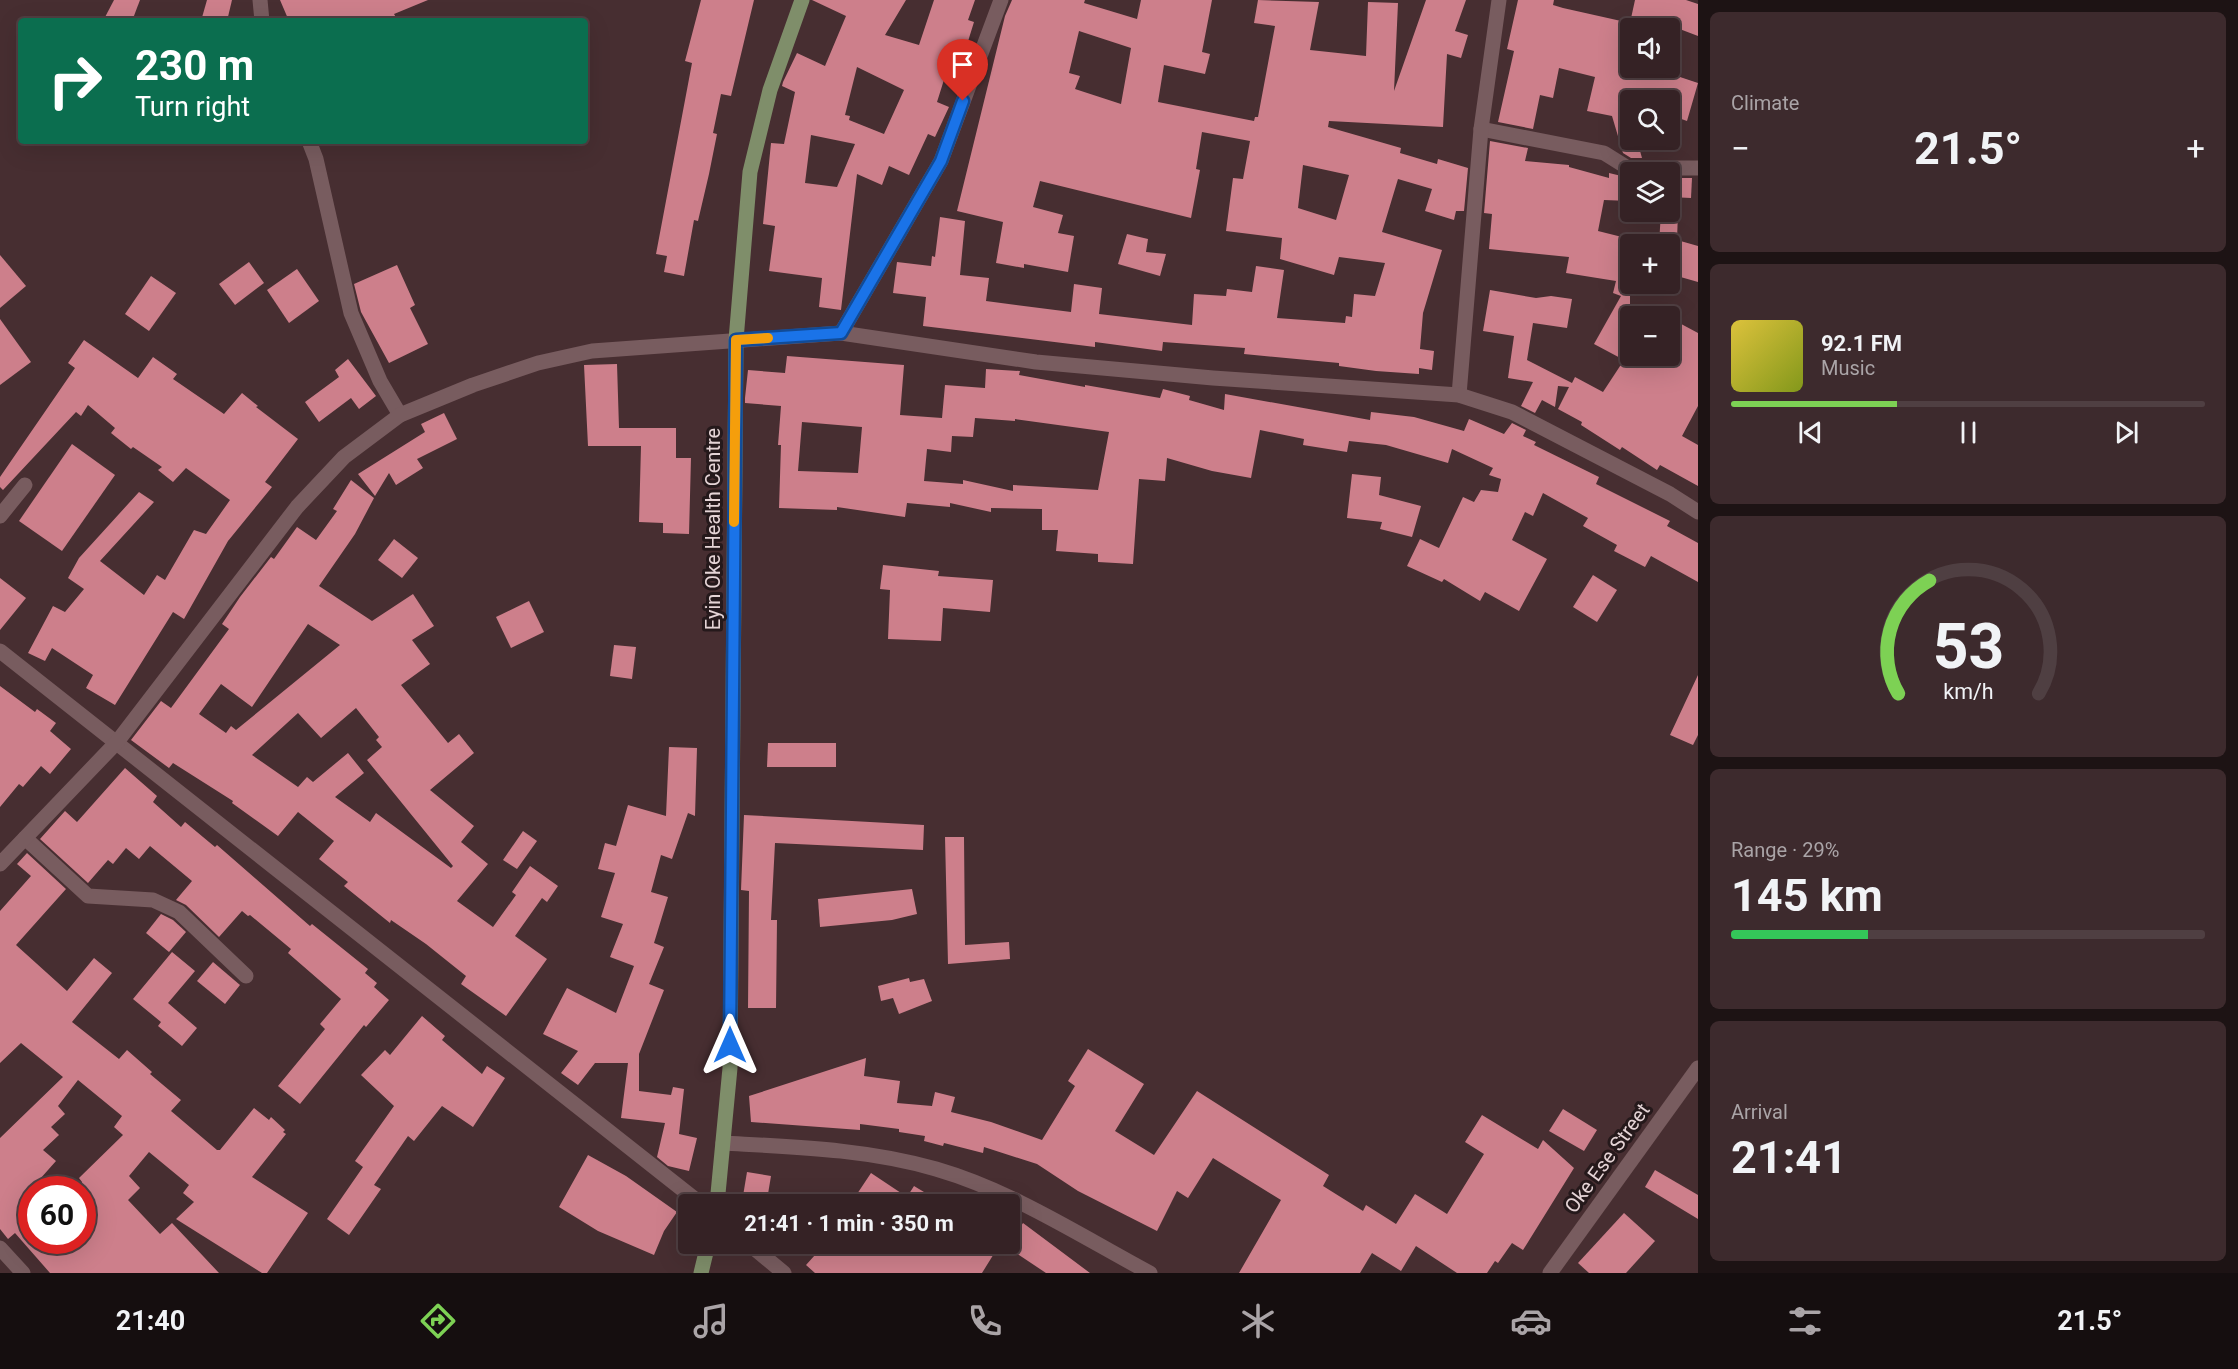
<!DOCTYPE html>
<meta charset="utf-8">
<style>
body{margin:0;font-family:Roboto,sans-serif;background:#3d2a2d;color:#f1f3f6;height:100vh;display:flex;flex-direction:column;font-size:22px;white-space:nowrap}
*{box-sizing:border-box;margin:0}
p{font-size:20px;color:#aaa4a7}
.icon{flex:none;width:33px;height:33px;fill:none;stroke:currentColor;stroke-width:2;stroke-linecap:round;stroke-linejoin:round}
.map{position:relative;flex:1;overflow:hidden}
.panel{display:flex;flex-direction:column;gap:12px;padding:12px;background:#1d1314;width:540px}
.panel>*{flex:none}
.guide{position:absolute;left:18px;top:18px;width:570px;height:126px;border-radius:6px;box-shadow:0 6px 24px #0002,0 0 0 2px #4f3f42;background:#0b6e4f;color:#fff;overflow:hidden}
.controls{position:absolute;left:1620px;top:18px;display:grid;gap:12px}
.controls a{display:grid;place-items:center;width:60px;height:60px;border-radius:6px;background:#352225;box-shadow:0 6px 24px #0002,0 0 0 2px #4f3f42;font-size:30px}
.speed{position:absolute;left:18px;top:1176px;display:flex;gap:12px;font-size:30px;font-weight:700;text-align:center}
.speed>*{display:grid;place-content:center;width:78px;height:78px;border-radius:50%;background:#352225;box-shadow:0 6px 24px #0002,0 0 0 2px #4f3f42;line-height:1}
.speed .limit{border:9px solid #d22;background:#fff;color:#111}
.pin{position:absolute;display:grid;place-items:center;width:51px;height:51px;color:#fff;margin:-62px -26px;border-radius:50% 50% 50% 0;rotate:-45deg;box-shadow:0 0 6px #0007}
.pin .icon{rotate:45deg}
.me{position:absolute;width:66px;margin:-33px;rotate:0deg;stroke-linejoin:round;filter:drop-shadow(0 0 4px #0008)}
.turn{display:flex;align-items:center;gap:21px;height:126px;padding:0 18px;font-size:27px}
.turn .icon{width:78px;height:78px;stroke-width:2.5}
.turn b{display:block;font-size:42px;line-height:51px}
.big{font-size:45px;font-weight:700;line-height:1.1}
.panel .card{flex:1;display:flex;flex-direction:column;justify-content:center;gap:9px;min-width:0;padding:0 21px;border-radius:9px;background:#3d2a2d}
.panel .dial{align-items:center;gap:0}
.dial svg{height:156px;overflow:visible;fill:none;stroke:#4f3f42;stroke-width:7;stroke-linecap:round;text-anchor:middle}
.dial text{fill:#f1f3f6;stroke:none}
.song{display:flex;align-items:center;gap:18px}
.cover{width:72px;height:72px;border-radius:9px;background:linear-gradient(135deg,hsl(50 70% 55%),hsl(70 70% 35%))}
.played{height:6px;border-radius:3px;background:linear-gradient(90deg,#7dd154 35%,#4f3f42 35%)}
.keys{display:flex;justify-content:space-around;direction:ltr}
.heat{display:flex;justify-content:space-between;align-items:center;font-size:33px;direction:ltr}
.charge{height:9px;border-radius:4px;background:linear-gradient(90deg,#34c759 29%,#4f3f42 0)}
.trip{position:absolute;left:678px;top:1194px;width:342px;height:60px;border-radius:6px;background:#352225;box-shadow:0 6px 24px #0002,0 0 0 2px #4f3f42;font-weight:700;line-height:60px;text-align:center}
.dock{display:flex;height:96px;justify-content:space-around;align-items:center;background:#150e0f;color:#aaa4a7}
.dock .icon{width:42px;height:42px}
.dock .selected{color:#7dd154}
.dock b{font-size:27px;color:#f1f3f6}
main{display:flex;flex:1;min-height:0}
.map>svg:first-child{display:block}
.building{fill:#cd7f8b;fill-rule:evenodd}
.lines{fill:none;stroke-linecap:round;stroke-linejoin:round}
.minor{stroke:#785c5f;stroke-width:15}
.major{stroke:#7f8e6a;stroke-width:15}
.route-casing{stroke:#114b97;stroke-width:15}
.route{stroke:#1a73e8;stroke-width:10}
.slow{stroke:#f59e0b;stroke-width:10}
.labels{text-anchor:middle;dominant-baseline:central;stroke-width:6;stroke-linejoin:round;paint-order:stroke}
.street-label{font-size:20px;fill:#e5d4d6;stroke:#25191b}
</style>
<main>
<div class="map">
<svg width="1698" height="1273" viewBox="0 0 1698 1273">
<rect width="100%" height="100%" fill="#472e31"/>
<g class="building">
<polygon points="114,0 140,0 132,21 103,21"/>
<polygon points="207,0 232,0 227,21 201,21"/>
<polygon points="280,0 428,0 394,14 398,21 289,21"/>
<polygon points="701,0 754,0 731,96 721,94 713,133 717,134 709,174 698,221 694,220 684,276 664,272 667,256 656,254 692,63 685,61"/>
<path d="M 812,0 L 906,0 L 885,35 L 919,45 L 934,0 L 975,0 L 968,20 L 974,22 L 965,51 L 954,48 L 937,102 L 949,107 L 935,137 L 928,134 L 909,175 L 889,166 L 882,185 L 857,174 L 841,310 L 819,307 L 822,278 L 769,271 L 775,226 L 763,224 L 771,143 L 784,144 L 795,92 L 782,86 L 783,82 L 797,53 L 825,66 L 846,16 ZM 857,67 L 904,90 L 884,134 L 849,120 L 850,116 L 845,115 ZM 811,135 L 855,144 L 837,187 L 805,183 Z"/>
<path d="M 1012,0 L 1085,0 L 1084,3 L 1137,19 L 1141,0 L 1212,0 L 1202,52 L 1210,54 L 1205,74 L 1164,65 L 1158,102 L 1254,121 L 1255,117 L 1258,117 L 1275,26 L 1254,23 L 1258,0 L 1319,2 L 1310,50 L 1366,56 L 1368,2 L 1398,3 L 1394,91 L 1426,0 L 1466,0 L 1455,31 L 1468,35 L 1461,58 L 1447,54 L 1443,127 L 1329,121 L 1328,127 L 1401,148 L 1400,153 L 1437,164 L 1438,159 L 1468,168 L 1464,211 L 1456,211 L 1454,220 L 1425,211 L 1432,189 L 1398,179 L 1382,232 L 1442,250 L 1423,313 L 1420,349 L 1434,351 L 1432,370 L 1419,368 L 1419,374 L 1376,371 L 1339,366 L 1339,363 L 1244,354 L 1245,348 L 1163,342 L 1162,351 L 1095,342 L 1095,347 L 923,326 L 926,297 L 893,293 L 897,262 L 931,266 L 932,256 L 935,257 L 940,217 L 965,221 L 960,275 L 989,278 L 986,301 L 1071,312 L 1074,284 L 1102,288 L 1099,314 L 1192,325 L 1194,294 L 1226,296 L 1227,289 L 1252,292 L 1256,266 L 1284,270 L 1277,318 L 1345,323 L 1346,316 L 1352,317 L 1354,294 L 1375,296 L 1385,263 L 1339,257 L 1334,275 L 1280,259 L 1282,238 L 1226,231 L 1233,178 L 1243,179 L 1250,141 L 1202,132 L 1196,169 L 1200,170 L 1191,218 L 1040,181 L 1033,207 L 1063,215 L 1058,233 L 1074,236 L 1068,272 L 1024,264 L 1024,268 L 996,263 L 1003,222 L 957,211 L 1005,16 ZM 1079,31 L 1131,48 L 1121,104 L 1075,89 L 1080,76 L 1069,73 ZM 1303,165 L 1349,175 L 1336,220 L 1298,208 Z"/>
<polygon points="1518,0 1554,0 1553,5 1563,8 1630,23 1635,0 1686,0 1698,4 1698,36 1677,28 1630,28 1630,68 1671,74 1698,83 1687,121 1670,115 1670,100 1630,100 1630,140 1637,140 1642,158 1631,158 1623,153 1612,116 1587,111 1595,77 1559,68 1553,98 1540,95 1533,129 1498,122 1514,51 1507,49"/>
<polygon points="1490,141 1528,148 1525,161 1569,165 1569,167 1609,178 1609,173 1630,178 1630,201 1604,200 1598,231 1630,239 1630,356 1670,356 1670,318 1698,333 1698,406 1682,436 1698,445 1698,486 1660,465 1657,470 1622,447 1620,450 1581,425 1582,422 1558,409 1569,387 1558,386 1555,407 1542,400 1535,413 1521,406 1533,382 1508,378 1514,336 1483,331 1490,290 1536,298 1551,296 1572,299 1567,328 1533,323 1527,360 1572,383 1575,377 1603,392 1624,360 1594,344 1621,296 1613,293 1616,281 1566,273 1569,257 1489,249 1492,214 1484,213"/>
<polygon points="1670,178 1692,178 1691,198 1670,197"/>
<polygon points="1661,212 1678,212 1677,240 1698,246 1698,282 1670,274 1670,244 1659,244"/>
<polygon points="1127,234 1148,239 1146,252 1166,254 1160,276 1118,264"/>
<polygon points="0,255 26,286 0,308"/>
<polygon points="249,262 264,283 235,305 219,284"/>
<polygon points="397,265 415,305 410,308 428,344 389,363 361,312 354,284"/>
<polygon points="297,269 319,301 289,323 267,290"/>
<polygon points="151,276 176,293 149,331 125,314"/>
<polygon points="0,319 31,362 0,385"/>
<polygon points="84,340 138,378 153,357 177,374 173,379 224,414 242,393 258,406 256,407 298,439 265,482 272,487 228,541 184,619 173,612 115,705 86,688 93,675 52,648 45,661 28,653 53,606 65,612 84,589 68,578 79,558 139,492 154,502 100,561 144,595 157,575 165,580 194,530 206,534 230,500 186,468 173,482 158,470 162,467 133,447 131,449 111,433 115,428 88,405 81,416 76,412 3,490 0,487 0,477 75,368 68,363"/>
<path d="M 787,356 L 904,365 L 900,415 L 942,418 L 945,385 L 985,388 L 986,369 L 1020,371 L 1019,375 L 1085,387 L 1085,385 L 1160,398 L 1163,389 L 1190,396 L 1189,400 L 1224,410 L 1225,394 L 1370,420 L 1371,412 L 1414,417 L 1464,431 L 1469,419 L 1504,434 L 1512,423 L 1526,430 L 1523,436 L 1536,442 L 1534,445 L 1599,477 L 1596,484 L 1670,521 L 1667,526 L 1698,543 L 1698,582 L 1651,556 L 1645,567 L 1614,551 L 1617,545 L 1583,526 L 1588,518 L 1543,493 L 1533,516 L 1525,512 L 1512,540 L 1547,559 L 1519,611 L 1485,592 L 1480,601 L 1444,579 L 1442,582 L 1407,566 L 1420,539 L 1439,548 L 1463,497 L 1474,502 L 1481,490 L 1498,492 L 1501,479 L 1489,475 L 1493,468 L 1452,449 L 1448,463 L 1386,445 L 1349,441 L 1347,452 L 1303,445 L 1304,439 L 1260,430 L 1251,478 L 1212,471 L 1167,458 L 1165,481 L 1139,479 L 1133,564 L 1098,562 L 1098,554 L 1056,551 L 1058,530 L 1042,530 L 1042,509 L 991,508 L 991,512 L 950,503 L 950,507 L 907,503 L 905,517 L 837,507 L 837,510 L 779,508 L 781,445 L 778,445 L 781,406 L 745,403 L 745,398 L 748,370 L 785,373 ZM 975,418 L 1015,421 L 1015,419 L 1109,432 L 1098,490 L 1013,485 L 1013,491 L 963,480 L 963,484 L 924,481 L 927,449 L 951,452 L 952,436 L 973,437 ZM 802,422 L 862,427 L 858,473 L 798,471 Z"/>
<polygon points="348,359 376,396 359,409 351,398 319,422 305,402 339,377 335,370"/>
<polygon points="617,364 619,428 676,428 676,458 691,458 689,534 663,533 663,523 639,522 641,446 588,446 584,365"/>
<polygon points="444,413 457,439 417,459 423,468 396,485 389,473 375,496 358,474 425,432 421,424"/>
<polygon points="72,444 115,475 62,551 19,521"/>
<polygon points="1352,474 1381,477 1379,495 1421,506 1412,537 1380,529 1382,522 1347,518"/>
<path d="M 351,480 L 374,498 L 355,534 L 319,586 L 372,621 L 413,594 L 434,626 L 412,640 L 430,664 L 401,685 L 448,743 L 459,734 L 474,753 L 430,790 L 474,826 L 461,842 L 488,864 L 457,901 L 493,927 L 516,895 L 512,892 L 530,866 L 558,886 L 547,902 L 542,898 L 515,936 L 547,959 L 506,1016 L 461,984 L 466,976 L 426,944 L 391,920 L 390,923 L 344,886 L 348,882 L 319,859 L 334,841 L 298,812 L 278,836 L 232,803 L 233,801 L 173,763 L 169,768 L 131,740 L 161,701 L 171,708 L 229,629 L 222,624 L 240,597 L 271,557 L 274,559 L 297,527 L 316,540 L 337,511 L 333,509 ZM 308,624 L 340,645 L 236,730 L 231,726 L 226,733 L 199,714 L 221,684 L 252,707 ZM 356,708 L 379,737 L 376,740 L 382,747 L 367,760 L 453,866 L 451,868 L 376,813 L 370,822 L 335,797 L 364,773 L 348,753 L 313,782 L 307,777 L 298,787 L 252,755 L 298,713 L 321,738 Z"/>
<polygon points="394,539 418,558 402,578 378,560"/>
<polygon points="883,565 939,571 938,576 993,580 990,612 943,608 941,641 888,639 890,590 880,589"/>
<polygon points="1593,575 1617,590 1597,622 1573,607"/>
<polygon points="0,578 26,598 0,630"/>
<polygon points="529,601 544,632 511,648 496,617"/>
<polygon points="614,645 636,647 632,679 610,676"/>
<polygon points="1698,675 1698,735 1693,745 1670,735"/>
<polygon points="0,686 35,712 37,709 56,723 50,731 71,749 50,774 41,766 23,787 19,784 0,807"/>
<polygon points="768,743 836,743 836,767 767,767"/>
<polygon points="669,747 697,748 695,816 688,813 672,859 661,855 651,892 668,897 654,943 664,947 649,984 664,990 639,1054 639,1091 671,1095 673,1087 684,1089 679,1134 697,1138 689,1171 668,1166 657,1157 665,1123 621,1118 628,1063 595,1063 578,1085 561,1073 578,1051 543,1034 567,988 616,1013 634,966 610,957 623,924 601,917 615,873 598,869 605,843 616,846 628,805 666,816"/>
<polygon points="125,768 157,796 153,802 181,827 185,822 215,847 217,845 310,926 312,924 368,969 365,973 377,983 374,987 389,1000 366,1027 364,1025 300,1104 278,1086 325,1029 320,1024 341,999 288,953 291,949 250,915 248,916 242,911 219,937 186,905 176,900 192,881 150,846 139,859 126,848 113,864 108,860 88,883 40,839 65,811 77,822"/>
<polygon points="744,815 924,825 923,850 775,843 771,920 777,920 776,1008 748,1008 749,891 741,890"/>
<polygon points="523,831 537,841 517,869 503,860"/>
<polygon points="945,837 964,837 965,945 1009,942 1010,959 948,964"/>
<path d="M 27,853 L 66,889 L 16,945 L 67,991 L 94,958 L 112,973 L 72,1022 L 119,1059 L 127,1050 L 152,1072 L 150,1074 L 181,1100 L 171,1111 L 217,1150 L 220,1150 L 254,1108 L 269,1120 L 271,1117 L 285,1130 L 283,1132 L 286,1134 L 252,1177 L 308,1213 L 267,1273 L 262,1273 L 176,1219 L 194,1202 L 183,1193 L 189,1185 L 149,1152 L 129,1176 L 140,1188 L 128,1200 L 160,1234 L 172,1223 L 219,1273 L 50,1273 L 15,1233 L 8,1239 L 0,1229 L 0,1138 L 63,1077 L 21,1043 L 0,1063 L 0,911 L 31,876 L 17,864 ZM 78,1080 L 122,1116 L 114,1127 L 123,1135 L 79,1178 L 82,1182 L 82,1240 L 32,1240 L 32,1188 L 56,1161 L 43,1150 L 59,1135 L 51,1127 L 65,1114 L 58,1106 Z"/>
<polygon points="912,889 917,914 892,920 820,927 818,899"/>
<polygon points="161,914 173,920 186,932 169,952 146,933"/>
<polygon points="172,952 195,971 168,1003 197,1028 182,1046 158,1026 161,1022 133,999"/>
<polygon points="213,962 240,985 225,1004 197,981"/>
<polygon points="909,978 910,982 924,979 932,1001 899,1014 893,998 881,1001 878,986"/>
<polygon points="422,1016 445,1036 442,1040 482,1074 487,1066 505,1078 473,1127 442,1106 414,1141 408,1136 374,1185 381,1189 349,1235 327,1219 363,1167 355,1161 394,1106 361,1075 385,1050 390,1055"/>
<polygon points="1088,1049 1144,1084 1115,1131 1154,1155 1197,1091 1329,1175 1323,1186 1363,1211 1366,1205 1396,1224 1415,1194 1447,1214 1484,1154 1465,1142 1482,1115 1538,1149 1543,1140 1574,1168 1523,1250 1512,1243 1498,1263 1495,1261 1487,1273 1457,1273 1416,1246 1401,1271 1372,1253 1360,1273 1239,1273 1281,1200 1213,1158 1188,1198 1177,1191 1157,1231 1078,1191 1037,1164 984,1147 983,1153 944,1143 943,1146 924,1141 925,1136 899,1132 899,1129 860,1124 860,1130 751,1122 749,1096 866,1058 864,1076 900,1081 897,1103 932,1106 935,1092 955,1097 951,1112 991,1122 1042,1140 1075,1086 1068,1081"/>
<polygon points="1563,1109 1597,1130 1584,1151 1549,1131"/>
<polygon points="588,1155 626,1176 677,1212 664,1231 654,1255 598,1231 559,1207"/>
<polygon points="1655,1170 1698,1195 1698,1219 1645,1187"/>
<polygon points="747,1172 771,1176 767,1200 743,1196"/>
<polygon points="871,1173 907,1197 914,1186 944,1204 873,1204 857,1194"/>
<polygon points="1624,1213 1655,1241 1626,1273 1589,1273 1578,1263"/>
<polygon points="1010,1223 1019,1229 1023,1223 1090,1273 1046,1273 1010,1249"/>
<polygon points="797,1244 1000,1244 982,1273 815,1273 806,1265 815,1255"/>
</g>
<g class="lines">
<g class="minor">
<polyline points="260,0 262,21"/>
<polyline points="1481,129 1604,153 1628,168 1698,168"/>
<polyline points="309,141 316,159 351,313 380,381 400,415"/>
<polyline points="841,333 941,161 1001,0"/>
<polyline points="1459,395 1481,129 1499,0"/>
<polyline points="0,516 25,485"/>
<polyline points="0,651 701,1204"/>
<polyline points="25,838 88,896 153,900 179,912 246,976"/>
<polyline points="0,864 117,742 297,507 344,457 400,415 473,385 538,363 592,351 841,333 1036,362 1213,378 1459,395 1512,412 1670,494 1698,512"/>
<path d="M 723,1143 C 795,1147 867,1149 936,1169 C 1012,1191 1081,1236 1150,1273"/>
<polyline points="749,1244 784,1273"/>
<polyline points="0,1248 23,1273"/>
<polyline points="1550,1273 1698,1068"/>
</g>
<g class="major">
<polyline points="717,1204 730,1068 736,340 750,172 770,90 802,0"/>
<polyline points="701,1273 708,1244"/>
</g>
</g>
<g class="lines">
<g class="route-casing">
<polyline id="route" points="730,1045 736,340 841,333 941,161 963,101"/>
</g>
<use href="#route" class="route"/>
<polyline class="slow" points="734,522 736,340 768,338"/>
</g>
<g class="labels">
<g class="street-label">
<text transform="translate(713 529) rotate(-90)">Eyin Oke Health Centre</text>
<text transform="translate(1607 1158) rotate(-54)">Oke Ese Street</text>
</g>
</g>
</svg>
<div class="controls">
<a><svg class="icon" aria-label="sound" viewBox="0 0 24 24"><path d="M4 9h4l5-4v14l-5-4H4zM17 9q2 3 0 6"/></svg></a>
<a><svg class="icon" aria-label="search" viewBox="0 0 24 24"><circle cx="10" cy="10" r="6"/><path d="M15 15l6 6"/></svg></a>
<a><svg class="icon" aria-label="layers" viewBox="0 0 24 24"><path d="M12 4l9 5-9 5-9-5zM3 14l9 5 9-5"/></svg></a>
<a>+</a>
<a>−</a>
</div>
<div class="speed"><div class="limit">60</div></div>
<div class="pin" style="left:963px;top:101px;background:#d93025"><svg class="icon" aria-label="arrive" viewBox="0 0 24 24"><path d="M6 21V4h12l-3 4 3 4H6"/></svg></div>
<svg class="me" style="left:730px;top:1045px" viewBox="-20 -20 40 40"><path d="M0-17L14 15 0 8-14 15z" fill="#1a73e8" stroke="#fff" stroke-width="4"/></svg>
<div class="trip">21:41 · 1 min · 350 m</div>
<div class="guide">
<div class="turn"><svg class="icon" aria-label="right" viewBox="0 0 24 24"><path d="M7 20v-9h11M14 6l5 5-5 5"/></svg><div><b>230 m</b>Turn right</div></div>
</div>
</div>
<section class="panel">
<div class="card"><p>Climate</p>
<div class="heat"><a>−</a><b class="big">21.5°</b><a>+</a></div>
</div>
<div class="card">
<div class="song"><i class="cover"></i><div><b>92.1 FM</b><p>Music</p></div></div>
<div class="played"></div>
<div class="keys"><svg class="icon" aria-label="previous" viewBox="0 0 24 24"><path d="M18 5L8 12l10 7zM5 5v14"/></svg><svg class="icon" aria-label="pause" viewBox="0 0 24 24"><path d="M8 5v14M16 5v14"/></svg><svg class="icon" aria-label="next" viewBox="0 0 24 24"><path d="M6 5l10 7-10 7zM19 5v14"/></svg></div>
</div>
<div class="card dial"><svg viewBox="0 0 100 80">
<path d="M14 69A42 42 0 1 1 86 69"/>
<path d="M14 69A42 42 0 0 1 30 11" stroke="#7dd154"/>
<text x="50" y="56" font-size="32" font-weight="700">53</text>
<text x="50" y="72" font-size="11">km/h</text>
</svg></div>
<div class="card"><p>Range · 29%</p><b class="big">145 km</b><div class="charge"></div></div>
<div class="card"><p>Arrival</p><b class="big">21:41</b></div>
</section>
</main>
<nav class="dock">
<b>21:40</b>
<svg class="icon selected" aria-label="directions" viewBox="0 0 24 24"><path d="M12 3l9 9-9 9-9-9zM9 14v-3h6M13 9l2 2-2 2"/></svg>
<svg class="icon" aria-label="music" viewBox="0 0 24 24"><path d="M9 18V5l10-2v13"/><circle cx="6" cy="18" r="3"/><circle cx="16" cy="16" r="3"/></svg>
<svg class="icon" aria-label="phone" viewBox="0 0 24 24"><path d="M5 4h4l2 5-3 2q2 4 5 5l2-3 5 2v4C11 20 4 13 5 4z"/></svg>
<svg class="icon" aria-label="climate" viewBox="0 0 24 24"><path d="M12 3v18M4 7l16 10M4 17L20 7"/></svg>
<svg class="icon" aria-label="car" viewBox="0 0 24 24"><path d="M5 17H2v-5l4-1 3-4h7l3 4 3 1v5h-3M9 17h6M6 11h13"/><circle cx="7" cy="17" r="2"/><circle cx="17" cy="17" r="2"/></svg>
<svg class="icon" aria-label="filters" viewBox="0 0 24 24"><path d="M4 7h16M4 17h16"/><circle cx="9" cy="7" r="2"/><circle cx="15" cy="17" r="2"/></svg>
<b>21.5°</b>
</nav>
